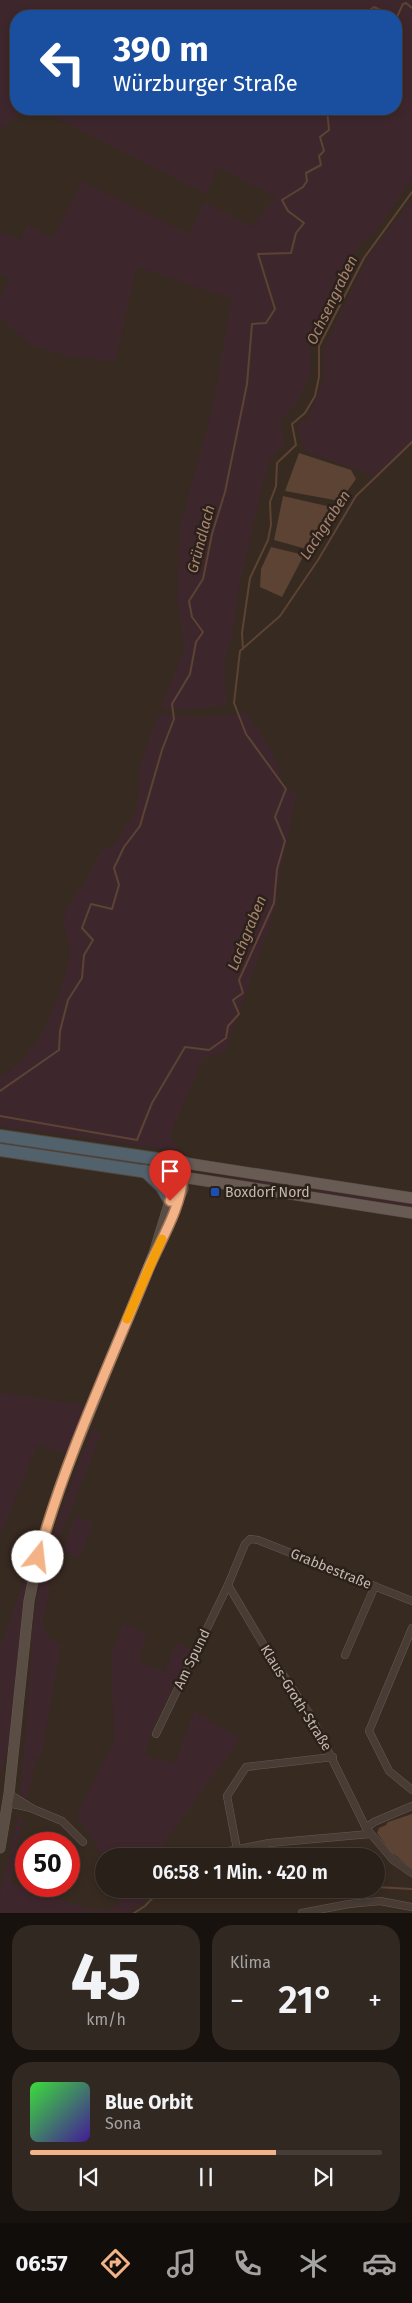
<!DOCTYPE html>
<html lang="de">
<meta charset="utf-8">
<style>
body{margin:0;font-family:"Fira Sans",sans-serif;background:#312822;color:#f1f3f6;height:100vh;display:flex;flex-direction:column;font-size:19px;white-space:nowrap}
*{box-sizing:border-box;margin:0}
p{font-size:16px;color:#a5a3a2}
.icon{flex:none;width:28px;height:28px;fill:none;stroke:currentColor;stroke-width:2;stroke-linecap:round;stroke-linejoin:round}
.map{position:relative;height:1913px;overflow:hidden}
.drawer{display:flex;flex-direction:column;gap:12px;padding:12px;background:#17120e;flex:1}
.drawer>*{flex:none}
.banner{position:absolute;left:10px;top:10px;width:392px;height:105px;border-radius:20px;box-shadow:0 2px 8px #0003,0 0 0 1px #453e38;background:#1a4fa0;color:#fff;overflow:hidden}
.speed{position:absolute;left:15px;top:1832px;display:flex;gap:10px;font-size:25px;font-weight:700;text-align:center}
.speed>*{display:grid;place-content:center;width:65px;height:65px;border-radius:50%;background:#292019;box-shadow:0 2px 8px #0003,0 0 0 1px #453e38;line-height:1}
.speed .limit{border:8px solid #d22;background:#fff;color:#111}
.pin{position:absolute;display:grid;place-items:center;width:42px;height:42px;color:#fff;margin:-51px -21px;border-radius:50% 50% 50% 0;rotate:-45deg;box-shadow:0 0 5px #0007}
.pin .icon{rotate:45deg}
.me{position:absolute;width:55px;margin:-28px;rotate:16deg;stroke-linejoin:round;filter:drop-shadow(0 0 4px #0008)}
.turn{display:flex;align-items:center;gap:18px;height:105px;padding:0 20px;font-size:22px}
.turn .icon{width:65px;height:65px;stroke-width:2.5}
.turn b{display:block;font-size:35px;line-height:42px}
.big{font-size:38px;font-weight:600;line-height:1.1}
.drawer .card{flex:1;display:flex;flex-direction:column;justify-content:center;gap:8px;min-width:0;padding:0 18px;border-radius:20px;background:#312822}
.drawer .dial{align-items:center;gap:0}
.dial b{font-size:65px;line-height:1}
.song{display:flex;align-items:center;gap:15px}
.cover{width:60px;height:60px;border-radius:8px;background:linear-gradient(135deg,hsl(120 70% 55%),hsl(260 70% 35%))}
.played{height:5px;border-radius:2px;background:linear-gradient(90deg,#f3b386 70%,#453e38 70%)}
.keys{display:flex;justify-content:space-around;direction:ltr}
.heat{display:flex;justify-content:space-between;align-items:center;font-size:28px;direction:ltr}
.drawer .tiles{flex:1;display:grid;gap:12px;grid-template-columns:1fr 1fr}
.card:last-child{grid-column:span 2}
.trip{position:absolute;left:95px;top:1848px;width:290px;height:50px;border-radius:25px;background:#292019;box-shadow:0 2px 8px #0003,0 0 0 1px #453e38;font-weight:600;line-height:50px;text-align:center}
.menu{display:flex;height:80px;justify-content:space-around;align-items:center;background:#100d0a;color:#a5a3a2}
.menu .icon{width:35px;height:35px}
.menu .active{color:#f3b386}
.menu b{font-size:22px;color:#f1f3f6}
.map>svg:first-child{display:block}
.green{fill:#3e272c}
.water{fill:#5c4334}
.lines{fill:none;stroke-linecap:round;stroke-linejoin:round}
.stream{stroke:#5c4334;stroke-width:2}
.street-casing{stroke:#655a52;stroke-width:8}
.secondary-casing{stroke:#655a52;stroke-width:11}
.primary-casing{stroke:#51453e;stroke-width:12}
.highway-casing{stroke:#52473f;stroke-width:14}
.street{stroke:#483c35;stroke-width:7}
.secondary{stroke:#5a4d43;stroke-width:10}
.primary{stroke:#685b53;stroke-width:11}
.highway{stroke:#52626d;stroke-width:12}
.route-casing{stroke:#9e7457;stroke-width:12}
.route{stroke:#f3b386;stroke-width:9}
.slow{stroke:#f59e0b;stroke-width:9}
.transit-dot{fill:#1a4fb4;stroke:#2c211a;stroke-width:2}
.labels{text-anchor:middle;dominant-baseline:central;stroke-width:5;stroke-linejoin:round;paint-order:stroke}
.poi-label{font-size:14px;fill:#c4b8af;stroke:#2c211a;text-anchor:start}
.street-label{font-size:14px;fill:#c4b8af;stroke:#2c211a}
.water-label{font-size:15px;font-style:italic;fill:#a78570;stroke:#2c211a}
</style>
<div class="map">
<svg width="412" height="1913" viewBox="0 0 412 1913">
<rect width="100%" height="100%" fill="#372a21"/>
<g class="green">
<path d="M 0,0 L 412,0 L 412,180 C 399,195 374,240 358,245 L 325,318 L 310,346 L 311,373 L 297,403 L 280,421 L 284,443 L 268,463 L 239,586 L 233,631 L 225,659 L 226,705 L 187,710 L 161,708 L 185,647 L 177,598 L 180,528 L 212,409 L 232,299 L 137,267 L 115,362 L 64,355 L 31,345 L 0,318 L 0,298 L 9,278 L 0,273 L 0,232 L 20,240 L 27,225 L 53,238 L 82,181 L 189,234 L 205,202 L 253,227 L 275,196 L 217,167 L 207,194 L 38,109 L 396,109 L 396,16 L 16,16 L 16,109 L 28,109 L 0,129 Z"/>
<polygon points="412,200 412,443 374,476 305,451 297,425 308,418 324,379 323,350 369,255"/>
<path d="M 159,713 C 188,718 218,718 247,713 C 259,734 283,761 281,785 L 297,793 L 276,896 L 278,902 L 225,1053 L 203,1058 L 170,1136 L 180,1151 L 0,1126 L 0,1075 L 6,1074 L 23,1060 L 45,1029 L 61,990 L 71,952 L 64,926 L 65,911 L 89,875 L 101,851 L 113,846 L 136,811 L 141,762 Z"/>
<polygon points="0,1140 174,1167 178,1171 0,1146"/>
<polygon points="200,1173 412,1202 412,1209 199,1176"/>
<polygon points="0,1392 86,1406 68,1453 37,1445 0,1536"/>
<polygon points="92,1430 101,1434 54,1552 48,1577 50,1588 42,1625 50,1639 61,1644 41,1756 36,1759 27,1800 21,1795 33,1628 40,1582 59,1515"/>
<polygon points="75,1516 93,1523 80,1558 62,1552"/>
<polygon points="29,1565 8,1747 0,1776 0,1643 3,1642"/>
<polygon points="123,1624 147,1633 138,1661 164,1672 177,1643 191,1649 150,1735 145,1756 175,1763 195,1710 240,1739 154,1856 104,1858 77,1814 114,1741 111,1657"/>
<polygon points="19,1819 23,1819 11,1883 91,1910 112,1910 132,1889 151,1889 154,1894 129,1913 0,1913 0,1895 17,1821"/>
</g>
<g class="water">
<polygon points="299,453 351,470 356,479 340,501 285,491"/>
<polygon points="283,496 327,506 331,513 310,550 274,540"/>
<polygon points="271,547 304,555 282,597 260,587 261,569"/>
<polygon points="412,1814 412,1869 390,1851 377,1833 379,1828 386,1825 388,1822"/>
</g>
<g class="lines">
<g class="stream">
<polyline points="361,16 374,7 387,13 390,16"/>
<polyline points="396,19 403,4 406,3 412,8"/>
<polyline points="243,649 242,633 250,578 268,540 271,525 270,502 276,486 277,463 296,445 292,424 305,413 315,396 319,377 319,346 364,258 412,192"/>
<polyline points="0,1091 59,1050 60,1031 68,1000 82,978 84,955 93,940 82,928 91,904 112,909 119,885 114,868 124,847 140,826 162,750 174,719 172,704 190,674 196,642 203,632 192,617 189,601 203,579 212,534 225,492 247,384 252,324 266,323 275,309 258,254 291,253 296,233 304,223 288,211 282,200 303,187 307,181 306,173 321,165 319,156 324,151 320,137 329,130 327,109"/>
<polyline points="0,1116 137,1140 152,1103 185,1047 209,1050 226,1038 228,1026 239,1014 233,1000 243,993 239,980 274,903 277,869 285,841 275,817 286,789 246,734 234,703 240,651 280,616 318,560 356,496 412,442"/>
<polyline points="376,1887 412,1889"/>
<polyline points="304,1889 325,1893 350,1889"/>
<polyline points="134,1913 145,1906 161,1889"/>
</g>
<g class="street-casing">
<g id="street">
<polyline points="412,1601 258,1540 250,1539 245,1544 228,1585 269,1654 311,1716 366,1828 393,1860 412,1873"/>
<polyline points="412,1628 369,1731 389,1771 412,1790"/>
<polyline points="345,1655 375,1586"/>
<polyline points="156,1734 228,1585"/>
<polyline points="9,1794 33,1809 62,1821 83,1842"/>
<polyline points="8,1803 31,1808"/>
<polyline points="366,1828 374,1822 412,1806"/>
<polyline points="237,1849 227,1796 246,1767 333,1757"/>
<polyline points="204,1856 269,1843 370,1834"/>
<polyline points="302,1913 349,1904 380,1901 412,1907"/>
</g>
</g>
<g class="secondary-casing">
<g id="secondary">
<polyline points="171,1217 183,1189 183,1176"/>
<polyline points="0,1848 9,1794 29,1601 38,1557 61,1484 154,1253 174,1188 182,1177"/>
</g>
</g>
<g class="primary-casing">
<g id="primary">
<polyline points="185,1163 412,1198"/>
<polyline points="182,1177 412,1213"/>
</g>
</g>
<g class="highway-casing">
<g id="highway">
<polyline points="0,1136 185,1163"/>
<polyline points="0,1150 182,1177"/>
<polyline points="145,1171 162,1187 170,1201"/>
</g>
</g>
<use href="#street" class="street"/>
<use href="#secondary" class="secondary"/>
<use href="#primary" class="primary"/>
<use href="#highway" class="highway"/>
</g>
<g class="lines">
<g class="route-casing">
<path id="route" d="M 38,1557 C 65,1459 109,1366 147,1272 C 158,1244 182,1208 182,1177 L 174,1188 L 170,1201"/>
</g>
<use href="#route" class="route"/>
<polyline class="slow" points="127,1319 162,1239"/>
</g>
<rect class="transit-dot" x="210" y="1187" width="10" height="10" rx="2.5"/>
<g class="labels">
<g class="poi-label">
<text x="225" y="1192">Boxdorf Nord</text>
</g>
<g class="street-label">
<text transform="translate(331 1569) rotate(22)">Grabbestraße</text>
<text transform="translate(192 1659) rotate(-64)">Am Spund</text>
<text transform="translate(296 1698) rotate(58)">Klaus-Groth-Straße</text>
</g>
<g class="water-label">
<text transform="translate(332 300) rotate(-64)">Ochsengraben</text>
<text transform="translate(325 525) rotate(-57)">Lachgraben</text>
<text transform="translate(201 539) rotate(-75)">Gründlach</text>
<text transform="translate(247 933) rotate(-68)">Lachgraben</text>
</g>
</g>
</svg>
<div class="speed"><div class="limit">50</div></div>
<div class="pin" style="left:170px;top:1201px;background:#d93025"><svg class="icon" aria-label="arrive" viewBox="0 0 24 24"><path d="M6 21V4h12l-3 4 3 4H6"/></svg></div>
<svg class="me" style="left:38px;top:1557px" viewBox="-20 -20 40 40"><circle r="19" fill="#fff"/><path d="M0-13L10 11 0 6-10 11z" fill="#f3b386"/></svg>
<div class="trip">06:58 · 1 Min. · 420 m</div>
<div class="banner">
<div class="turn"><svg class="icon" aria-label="left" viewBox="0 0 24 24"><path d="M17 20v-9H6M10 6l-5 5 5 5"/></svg><div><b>390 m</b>Würzburger Straße</div></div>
</div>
</div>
<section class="drawer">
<div class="tiles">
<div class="card dial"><b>45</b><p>km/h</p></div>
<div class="card"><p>Klima</p>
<div class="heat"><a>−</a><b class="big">21°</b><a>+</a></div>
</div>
<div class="card">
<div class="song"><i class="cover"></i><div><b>Blue Orbit</b><p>Sona</p></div></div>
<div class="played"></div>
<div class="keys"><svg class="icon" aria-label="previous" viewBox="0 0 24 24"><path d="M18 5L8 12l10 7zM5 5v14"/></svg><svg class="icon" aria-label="pause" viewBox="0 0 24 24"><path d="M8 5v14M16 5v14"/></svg><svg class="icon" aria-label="next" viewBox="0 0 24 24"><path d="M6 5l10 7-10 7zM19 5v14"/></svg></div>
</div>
</div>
</section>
<nav class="menu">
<b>06:57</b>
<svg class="icon active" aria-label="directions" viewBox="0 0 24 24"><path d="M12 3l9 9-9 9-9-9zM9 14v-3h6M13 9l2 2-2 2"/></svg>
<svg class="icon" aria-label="music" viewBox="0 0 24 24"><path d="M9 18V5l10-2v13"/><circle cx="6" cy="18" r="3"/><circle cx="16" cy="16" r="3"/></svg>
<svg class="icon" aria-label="phone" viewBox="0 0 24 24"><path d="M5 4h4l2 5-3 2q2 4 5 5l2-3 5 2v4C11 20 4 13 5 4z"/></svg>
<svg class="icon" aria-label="climate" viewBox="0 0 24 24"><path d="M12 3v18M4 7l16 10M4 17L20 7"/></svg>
<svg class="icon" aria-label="car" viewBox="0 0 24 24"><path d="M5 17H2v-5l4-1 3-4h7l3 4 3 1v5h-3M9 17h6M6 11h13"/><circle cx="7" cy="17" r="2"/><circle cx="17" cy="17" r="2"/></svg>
</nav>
